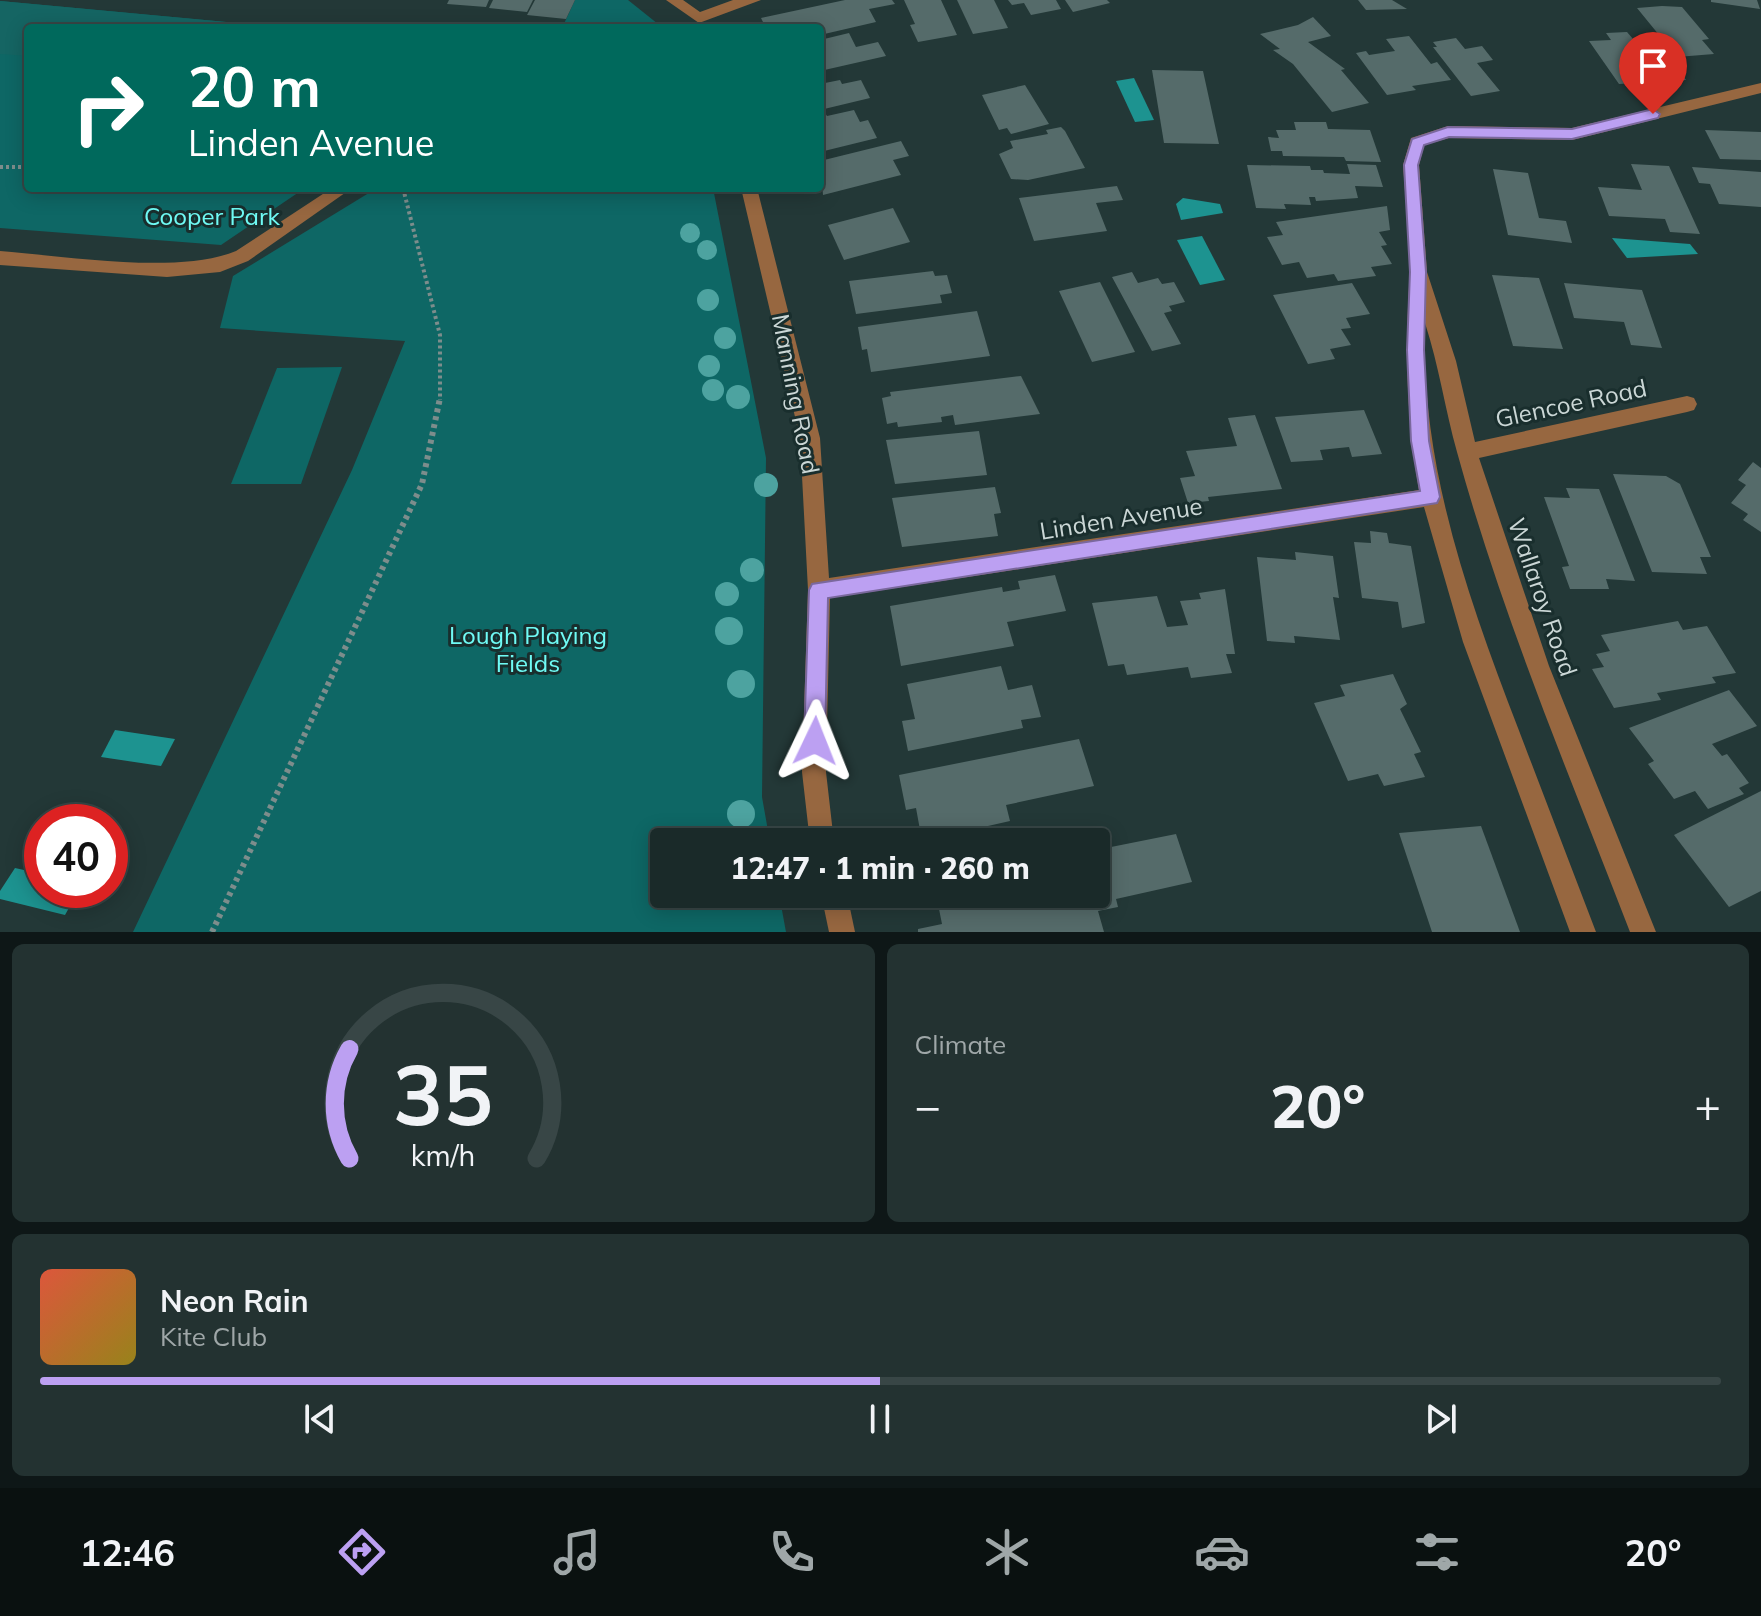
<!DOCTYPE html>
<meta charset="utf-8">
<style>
body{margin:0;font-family:Mulish,sans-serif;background:#233231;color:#f1f3f6;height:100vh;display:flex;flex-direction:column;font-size:30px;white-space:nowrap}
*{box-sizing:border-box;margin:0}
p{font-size:26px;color:#9fa7a8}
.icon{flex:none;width:44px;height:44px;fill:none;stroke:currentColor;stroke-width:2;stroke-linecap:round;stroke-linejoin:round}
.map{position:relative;height:932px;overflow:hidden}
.sheet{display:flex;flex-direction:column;gap:12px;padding:12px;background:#0e1717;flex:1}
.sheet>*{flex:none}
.hud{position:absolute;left:24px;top:24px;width:800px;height:168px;border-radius:8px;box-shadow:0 4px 20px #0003,0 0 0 2px #384646;background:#00695c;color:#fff;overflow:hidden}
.speed{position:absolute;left:24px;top:804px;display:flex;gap:16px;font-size:40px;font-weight:700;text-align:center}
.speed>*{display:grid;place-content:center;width:104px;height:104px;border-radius:50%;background:#1a2a29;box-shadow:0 4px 20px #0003,0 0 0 2px #384646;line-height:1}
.speed .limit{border:12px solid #d22;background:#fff;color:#111}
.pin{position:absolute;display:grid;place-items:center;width:68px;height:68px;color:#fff;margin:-82px -34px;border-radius:50% 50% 50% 0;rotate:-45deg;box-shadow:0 0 8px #0007}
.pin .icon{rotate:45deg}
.me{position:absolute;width:88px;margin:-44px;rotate:2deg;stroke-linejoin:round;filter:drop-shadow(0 0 6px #0008)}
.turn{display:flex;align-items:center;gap:28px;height:168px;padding:0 32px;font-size:36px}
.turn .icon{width:104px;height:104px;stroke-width:2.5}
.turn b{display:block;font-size:56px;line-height:68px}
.big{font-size:60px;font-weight:800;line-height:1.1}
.sheet .card{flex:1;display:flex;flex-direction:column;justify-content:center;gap:12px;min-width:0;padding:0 28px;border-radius:12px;background:#233231}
.sheet .dial{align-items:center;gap:0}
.dial svg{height:208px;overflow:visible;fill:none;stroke:#384646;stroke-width:7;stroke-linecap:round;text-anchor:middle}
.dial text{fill:#f1f3f6;stroke:none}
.song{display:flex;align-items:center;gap:24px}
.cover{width:96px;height:96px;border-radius:12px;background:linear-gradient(135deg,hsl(10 70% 55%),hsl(50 70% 35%))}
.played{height:8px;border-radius:4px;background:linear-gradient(90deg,#bca0f2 50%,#384646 50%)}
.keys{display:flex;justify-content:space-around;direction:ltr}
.heat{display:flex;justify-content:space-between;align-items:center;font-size:44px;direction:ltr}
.sheet .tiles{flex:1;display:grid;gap:12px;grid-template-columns:1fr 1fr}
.card:last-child{grid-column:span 2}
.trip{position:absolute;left:650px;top:828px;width:460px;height:80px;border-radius:8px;background:#1a2a29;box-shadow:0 4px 20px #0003,0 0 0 2px #384646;font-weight:800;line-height:80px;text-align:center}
.menu{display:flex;height:128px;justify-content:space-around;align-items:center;background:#0a1110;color:#9fa7a8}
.menu .icon{width:56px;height:56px}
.menu .current{color:#bca0f2}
.menu b{font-size:36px;color:#f1f3f6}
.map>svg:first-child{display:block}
.green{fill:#0e6765}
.forest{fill:#156563}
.water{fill:#1d9390}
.building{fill:#556b6a}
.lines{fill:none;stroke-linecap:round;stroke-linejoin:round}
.path-far1{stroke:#7d8d8c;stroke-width:4;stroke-dasharray:3 3;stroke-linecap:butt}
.path{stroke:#7d8d8c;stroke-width:6;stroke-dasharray:4 4;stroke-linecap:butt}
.minor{fill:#976740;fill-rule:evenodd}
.tree{fill:#4da3a0}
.route{fill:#bca0f2;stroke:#7a689d;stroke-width:2}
.labels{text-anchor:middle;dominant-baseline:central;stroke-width:6;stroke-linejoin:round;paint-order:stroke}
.park-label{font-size:24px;fill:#6ffbf5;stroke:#192e2d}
.street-label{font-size:24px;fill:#cbd7d6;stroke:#192e2d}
</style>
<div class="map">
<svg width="1761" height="932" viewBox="0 0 1761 932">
<rect width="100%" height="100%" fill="#233837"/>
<g class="green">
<polygon points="575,0 628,0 663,28 562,28"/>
<polygon points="0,1 292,28 28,28 28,188 305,188 221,245 0,228"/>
<polygon points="377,188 713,188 766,458 762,797 770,842 664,842 664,894 779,894 786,932 133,932 352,470 405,341 220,328 233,276"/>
<polygon points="342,367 301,484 231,484 277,368"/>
</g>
<polygon class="forest" points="0,1 292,28 28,28 28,56 0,54"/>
<g class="water">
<polygon points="1134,78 1154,120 1135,122 1116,81"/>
<polygon points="1183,198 1220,204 1223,213 1181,220 1176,204"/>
<polygon points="1202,236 1225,280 1200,285 1177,240"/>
<polygon points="1612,238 1690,244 1698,254 1627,258"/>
<polygon points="115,730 175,739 161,766 101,757"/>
<polygon points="15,868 42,874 42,890 79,890 65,915 0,899 0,891"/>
</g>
<g class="building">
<polygon points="449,0 489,0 486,7 447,4"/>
<polygon points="493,0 533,0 527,12 489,8"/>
<polygon points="535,0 575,0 566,19 527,15"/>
<polygon points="845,0 892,0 895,4 869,9 876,22 820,35 820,28 766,28 761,18"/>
<polygon points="904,0 941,0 957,35 918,42 910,25 915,24"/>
<polygon points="957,0 994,0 1008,28 973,34"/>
<polygon points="1008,0 1056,0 1061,9 1031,15 1024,3 1012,5"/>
<polygon points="1065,0 1107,0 1110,3 1073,12"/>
<polygon points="1358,0 1392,0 1407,9 1366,10"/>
<polygon points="1711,0 1757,0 1760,9 1711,2"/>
<polygon points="1662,6 1682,7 1709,39 1702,40 1714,54 1677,57 1637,8"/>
<polygon points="1313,17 1331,36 1308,42 1345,69 1341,70 1369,103 1332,112 1293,64 1273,50 1280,49 1260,34 1298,25"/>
<polygon points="1627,32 1633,39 1655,38 1686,80 1619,84 1589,41 1611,40 1606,33"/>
<polygon points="849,33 856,47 878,42 886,56 820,71 820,40"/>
<polygon points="1409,36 1431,64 1437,62 1451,80 1412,86 1416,90 1387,95 1356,53 1366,51 1369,55 1395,51 1386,39"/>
<polygon points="1456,38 1465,49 1482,46 1493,60 1477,63 1500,91 1471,96 1433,47 1437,47 1433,42"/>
<polygon points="1152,70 1203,71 1219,144 1164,143"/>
<polygon points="823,80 825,83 840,80 842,84 861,80 870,98 820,110 820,81"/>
<polygon points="1025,85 1049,124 1011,134 1007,128 999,130 982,95"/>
<polygon points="854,110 860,122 868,120 877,138 820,152 820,114 825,113 827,116"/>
<polygon points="1294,122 1326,122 1328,129 1370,130 1381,162 1346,161 1344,157 1283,156 1282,151 1271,151 1268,137 1279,138 1276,130 1296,130"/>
<polygon points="1061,127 1065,131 1085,168 1028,180 1011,179 999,154 1013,148 1010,141 1048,134 1046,130"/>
<polygon points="1705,130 1761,132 1761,160 1720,159"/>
<polygon points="901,141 909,156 893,160 901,175 823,195 820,161"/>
<polygon points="1347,164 1376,165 1383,187 1355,186 1358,198 1316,201 1315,197 1309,197 1311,205 1284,204 1286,209 1256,208 1247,165 1310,166 1311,170 1323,170 1324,173 1350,174"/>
<polygon points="1631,164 1669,166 1700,234 1670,232 1665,219 1609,216 1598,187 1642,190"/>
<polygon points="1692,167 1761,172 1761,207 1719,204 1710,184 1699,183"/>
<polygon points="1493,169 1528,173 1539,218 1566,221 1572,243 1508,235"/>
<polygon points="1117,186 1123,200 1096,203 1107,231 1034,241 1019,198"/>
<polygon points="1387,206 1390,230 1379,232 1387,245 1381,246 1392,264 1371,267 1376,276 1338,281 1334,274 1307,278 1299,262 1282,265 1267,237 1283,235 1276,222"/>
<polygon points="893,208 910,242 844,260 828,225"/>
<polygon points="933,271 935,276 947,275 952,293 940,295 942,303 856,314 849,281"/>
<polygon points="1132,272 1138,283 1158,278 1162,284 1174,282 1185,302 1169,306 1172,311 1164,313 1181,344 1152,351 1112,277"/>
<polygon points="1492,275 1539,278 1563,349 1513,346"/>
<polygon points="1100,282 1135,352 1092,362 1059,291"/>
<polygon points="1352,283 1370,314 1346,318 1351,328 1341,329 1351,345 1330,349 1335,359 1308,364 1273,295"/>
<polygon points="1564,283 1642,290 1662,348 1631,345 1624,322 1574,318"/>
<polygon points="977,311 990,356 871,372 867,349 862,350 858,327"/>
<polygon points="1021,376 1040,414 955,425 953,415 941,417 942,422 898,427 897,422 887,424 882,398 891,396 890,392"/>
<polygon points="1364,410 1382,454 1352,457 1349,447 1320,450 1323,460 1291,462 1275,417"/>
<polygon points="1255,415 1282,489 1208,497 1209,501 1188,503 1180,478 1195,476 1186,451 1237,446 1228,418"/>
<polygon points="979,431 987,475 895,484 886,440"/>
<polygon points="1753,462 1761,468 1761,532 1743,520 1748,514 1731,503 1746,485 1738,480"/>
<polygon points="1613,474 1666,476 1680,484 1711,557 1700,557 1707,574 1652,572"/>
<polygon points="995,487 1001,513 994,514 998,536 902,547 892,498"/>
<polygon points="1566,488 1599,489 1635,581 1606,579 1609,589 1570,589 1562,567 1569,566 1544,497 1570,498"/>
<polygon points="1370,531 1387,533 1389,543 1411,546 1425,623 1402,628 1398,602 1362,598 1354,542 1371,543"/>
<polygon points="1295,552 1333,556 1339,598 1333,597 1340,640 1294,636 1295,643 1267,641 1257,557 1296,560"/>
<polygon points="1055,575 1066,611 1007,622 1014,646 901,666 890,606 1002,587 1003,592 1020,589 1018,581"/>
<polygon points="1225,589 1235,654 1226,654 1232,673 1191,678 1188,667 1127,675 1124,664 1108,666 1092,603 1157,596 1167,627 1188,625 1180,601 1201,599 1199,593"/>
<polygon points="1678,621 1683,630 1707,626 1736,673 1712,677 1716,683 1657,693 1661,700 1614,708 1592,669 1604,667 1596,654 1610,651 1601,635"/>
<polygon points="1001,666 1008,690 1032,685 1041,717 1021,720 1023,728 908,751 902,721 915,719 907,684"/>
<polygon points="1393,674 1407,704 1400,709 1421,752 1414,754 1425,777 1384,786 1378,774 1348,781 1314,703 1345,696 1340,685"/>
<polygon points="1729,690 1757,726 1712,744 1722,756 1727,754 1749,783 1739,788 1744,794 1708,809 1695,791 1674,799 1648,764 1654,761 1629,728"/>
<polygon points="1079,739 1094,786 1006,805 1010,821 922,841 916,808 906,810 899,775"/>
<polygon points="1761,791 1761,891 1729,907 1674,835"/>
<polygon points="1481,826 1520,932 1432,932 1399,833"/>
<polygon points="1176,834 1192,882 1116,899 1118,907 1098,911 1104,932 918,932 918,929 942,924 936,894 1096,894 1096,850"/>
</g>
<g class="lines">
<g class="path-far1">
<polyline points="0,167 28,167"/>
<polyline points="403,188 440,335 440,400"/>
</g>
<polyline class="path" points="212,932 422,484 440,398"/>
<g class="minor">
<polygon points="666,0 683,0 700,12 733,0 761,0 699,23"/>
<path d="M 1761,83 L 1761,93 L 1572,140 L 1449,138 L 1424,145 L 1419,165 L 1427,272 L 1456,361 L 1475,442 L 1687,396 L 1694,398 L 1697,404 L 1694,410 L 1687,412 L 1479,458 L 1549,666 L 1656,932 L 1630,932 C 1569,774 1502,616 1457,452 C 1445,409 1439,366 1425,323 C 1420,464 1468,598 1518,728 C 1544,796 1570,864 1596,932 L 1570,932 L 1463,642 L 1424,507 L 830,598 L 826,772 L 834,842 L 810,842 L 802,772 L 808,590 L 800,438 L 741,188 L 757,188 L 820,438 L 829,578 L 1419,490 C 1407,422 1405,356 1409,287 L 1412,282 L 1403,165 L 1411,138 L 1448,126 L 1572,128 Z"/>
<path d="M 332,188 L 352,188 L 248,261 L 220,272 L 167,277 L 0,265 L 0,251 C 65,256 178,275 236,251 Z"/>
<polygon points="821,894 847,894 855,932 829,932"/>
</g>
</g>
<g class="tree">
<circle cx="690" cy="233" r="10"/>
<circle cx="707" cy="250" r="10"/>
<circle cx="708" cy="300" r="11"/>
<circle cx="725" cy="338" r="11"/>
<circle cx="709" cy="366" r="11"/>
<circle cx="713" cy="390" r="11"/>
<circle cx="738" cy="397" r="12"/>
<circle cx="766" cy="485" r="12"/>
<circle cx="752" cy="570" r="12"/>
<circle cx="727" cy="594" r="12"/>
<circle cx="729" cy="631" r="14"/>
<circle cx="741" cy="684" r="14"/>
<circle cx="741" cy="814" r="14"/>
</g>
<polygon class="route" points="1653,109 1660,114 1658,118 1572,139 1449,137 1424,145 1418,165 1426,272 1424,350 1429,441 1440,497 1437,503 828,598 825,741 822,749 815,752 807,749 804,741 809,590 812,584 1420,491 1411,441 1407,350 1410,272 1404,165 1412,139 1448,127 1572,129"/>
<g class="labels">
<g class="park-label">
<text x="212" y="216">Cooper Park</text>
<text x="528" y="635">Lough Playing<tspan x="528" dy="28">Fields</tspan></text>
</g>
<g class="street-label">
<text transform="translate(796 394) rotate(79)">Manning Road</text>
<text transform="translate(1571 403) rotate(-12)">Glencoe Road</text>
<text transform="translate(1121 518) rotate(-9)">Linden Avenue</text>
<text transform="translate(1543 597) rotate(71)">Wallaroy Road</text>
</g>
</g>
</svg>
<div class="speed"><div class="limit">40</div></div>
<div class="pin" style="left:1653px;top:114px;background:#d93025"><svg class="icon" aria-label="arrive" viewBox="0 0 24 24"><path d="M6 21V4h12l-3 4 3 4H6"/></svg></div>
<svg class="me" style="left:815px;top:741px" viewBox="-20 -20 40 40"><path d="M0-17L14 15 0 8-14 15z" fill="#bca0f2" stroke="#fff" stroke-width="4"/></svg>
<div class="trip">12:47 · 1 min · 260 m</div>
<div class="hud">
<div class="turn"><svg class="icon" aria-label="right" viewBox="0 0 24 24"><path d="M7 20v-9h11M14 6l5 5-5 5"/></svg><div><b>20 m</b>Linden Avenue</div></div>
</div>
</div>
<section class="sheet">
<div class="tiles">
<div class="card dial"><svg viewBox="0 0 100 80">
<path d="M14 69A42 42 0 1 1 86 69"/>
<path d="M14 69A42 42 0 0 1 14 27" stroke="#bca0f2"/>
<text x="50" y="56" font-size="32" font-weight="700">35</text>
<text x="50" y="72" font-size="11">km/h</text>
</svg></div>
<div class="card"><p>Climate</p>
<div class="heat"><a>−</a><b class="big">20°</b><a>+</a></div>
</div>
<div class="card">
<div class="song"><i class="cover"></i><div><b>Neon Rain</b><p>Kite Club</p></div></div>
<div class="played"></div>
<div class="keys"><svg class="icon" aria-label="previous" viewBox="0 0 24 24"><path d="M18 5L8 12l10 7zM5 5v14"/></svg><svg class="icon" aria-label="pause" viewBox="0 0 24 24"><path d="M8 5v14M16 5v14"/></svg><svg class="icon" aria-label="next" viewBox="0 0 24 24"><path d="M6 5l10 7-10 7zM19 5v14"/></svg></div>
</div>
</div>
</section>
<nav class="menu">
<b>12:46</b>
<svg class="icon current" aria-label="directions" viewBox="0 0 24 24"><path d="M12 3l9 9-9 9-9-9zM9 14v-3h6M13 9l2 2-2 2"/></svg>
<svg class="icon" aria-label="music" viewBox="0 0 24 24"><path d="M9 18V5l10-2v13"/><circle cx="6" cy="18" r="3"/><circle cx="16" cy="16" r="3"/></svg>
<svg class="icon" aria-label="phone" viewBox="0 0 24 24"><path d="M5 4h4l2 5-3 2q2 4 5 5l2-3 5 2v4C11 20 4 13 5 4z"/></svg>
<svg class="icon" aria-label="climate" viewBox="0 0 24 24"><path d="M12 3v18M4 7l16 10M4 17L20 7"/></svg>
<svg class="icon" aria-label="car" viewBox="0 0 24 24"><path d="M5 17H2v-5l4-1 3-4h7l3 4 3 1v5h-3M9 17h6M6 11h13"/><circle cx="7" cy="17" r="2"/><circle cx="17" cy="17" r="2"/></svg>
<svg class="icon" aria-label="filters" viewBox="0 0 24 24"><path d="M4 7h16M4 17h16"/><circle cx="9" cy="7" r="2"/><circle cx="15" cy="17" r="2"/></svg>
<b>20°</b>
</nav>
